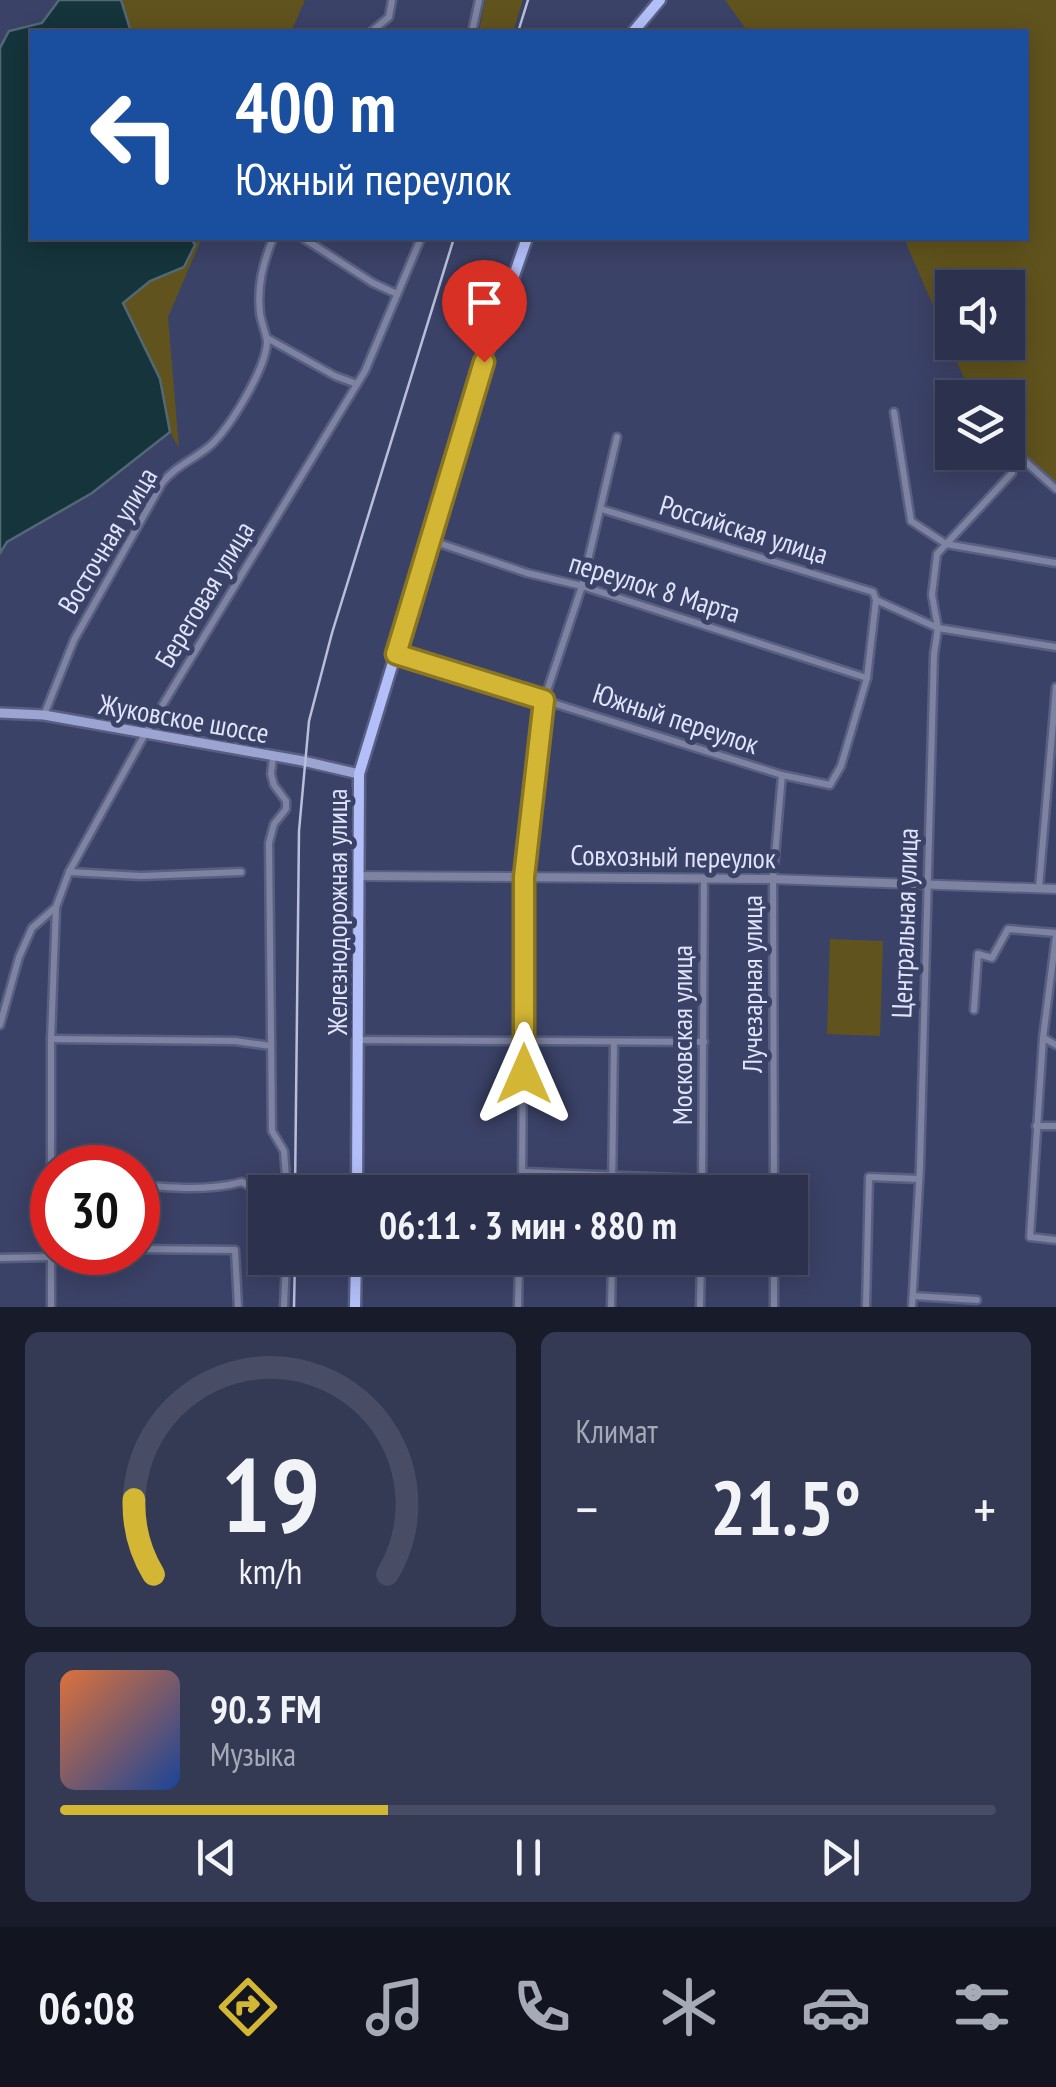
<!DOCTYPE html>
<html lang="ru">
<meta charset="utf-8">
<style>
body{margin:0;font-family:"PT Sans Narrow",sans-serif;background:#343a54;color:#f1f3f6;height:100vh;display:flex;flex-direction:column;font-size:38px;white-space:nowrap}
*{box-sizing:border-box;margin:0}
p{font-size:32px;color:#a6aab6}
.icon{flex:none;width:55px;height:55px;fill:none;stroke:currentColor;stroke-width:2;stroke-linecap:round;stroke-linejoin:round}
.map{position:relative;height:1307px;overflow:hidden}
.details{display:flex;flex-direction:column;gap:25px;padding:25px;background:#181c2a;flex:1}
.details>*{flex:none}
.guide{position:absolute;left:30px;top:30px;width:998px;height:210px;border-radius:0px;box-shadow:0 5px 25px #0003,0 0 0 2px #484d65;background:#1a4fa0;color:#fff;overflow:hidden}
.fabs{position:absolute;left:935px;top:270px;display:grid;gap:20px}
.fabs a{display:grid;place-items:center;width:90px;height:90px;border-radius:0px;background:#2c324d;box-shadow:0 5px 25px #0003,0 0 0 2px #484d65;font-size:50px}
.speed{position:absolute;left:30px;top:1145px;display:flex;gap:20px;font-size:50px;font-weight:700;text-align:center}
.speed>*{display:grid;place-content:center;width:130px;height:130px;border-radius:50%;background:#2c324d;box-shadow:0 5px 25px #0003,0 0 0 2px #484d65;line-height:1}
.speed .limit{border:15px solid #d22;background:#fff;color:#111}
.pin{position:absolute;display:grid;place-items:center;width:85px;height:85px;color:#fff;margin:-102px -42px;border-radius:50% 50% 50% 0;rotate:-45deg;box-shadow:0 0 10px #0007}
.pin .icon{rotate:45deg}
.me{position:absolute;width:110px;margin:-55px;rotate:0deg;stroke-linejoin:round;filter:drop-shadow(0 0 8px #0008)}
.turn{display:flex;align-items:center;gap:35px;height:210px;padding:0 40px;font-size:45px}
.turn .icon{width:130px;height:130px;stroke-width:2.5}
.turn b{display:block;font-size:70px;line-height:85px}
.big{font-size:75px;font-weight:700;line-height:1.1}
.details .tile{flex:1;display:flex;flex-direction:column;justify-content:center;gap:15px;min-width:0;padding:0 35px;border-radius:15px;background:#343a54}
.details .dial{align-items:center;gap:0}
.dial svg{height:260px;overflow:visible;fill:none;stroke:#484d65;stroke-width:7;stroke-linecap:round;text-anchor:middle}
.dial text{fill:#f1f3f6;stroke:none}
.song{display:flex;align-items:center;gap:30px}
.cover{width:120px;height:120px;border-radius:15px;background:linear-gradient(135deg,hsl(20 70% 55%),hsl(220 70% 35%))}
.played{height:10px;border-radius:5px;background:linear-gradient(90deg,#d4b635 35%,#484d65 35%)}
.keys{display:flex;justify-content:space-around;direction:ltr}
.heat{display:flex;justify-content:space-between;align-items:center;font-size:55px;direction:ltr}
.details .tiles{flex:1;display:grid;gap:25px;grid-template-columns:1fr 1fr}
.tile:last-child{grid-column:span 2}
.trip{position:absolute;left:248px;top:1175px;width:560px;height:100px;border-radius:0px;background:#2c324d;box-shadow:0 5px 25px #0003,0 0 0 2px #484d65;font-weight:700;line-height:100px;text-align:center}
.dock{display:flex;height:160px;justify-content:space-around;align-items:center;background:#12141f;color:#a6aab6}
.dock .icon{width:70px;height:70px}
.dock .on{color:#d4b635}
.dock b{font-size:45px;color:#f1f3f6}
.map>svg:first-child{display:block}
.green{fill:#60531d;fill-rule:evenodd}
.water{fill:#15343b;stroke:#526975;stroke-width:2.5}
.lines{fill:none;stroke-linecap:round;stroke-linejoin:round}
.minor-casing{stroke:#595f82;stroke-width:11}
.tertiary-casing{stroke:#595f82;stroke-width:12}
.secondary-casing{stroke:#595f82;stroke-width:14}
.primary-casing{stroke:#595f82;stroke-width:15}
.minor{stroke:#7d83a0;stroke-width:6}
.tertiary{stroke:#7d83a0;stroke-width:8}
.secondary{stroke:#9ca5d2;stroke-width:9}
.primary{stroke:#b3bff9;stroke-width:10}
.rail{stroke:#b9bfd9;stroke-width:2.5}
.route-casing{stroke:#8a7622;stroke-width:25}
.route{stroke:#d4b635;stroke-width:18}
.labels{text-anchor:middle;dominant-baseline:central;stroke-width:10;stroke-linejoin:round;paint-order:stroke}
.street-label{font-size:28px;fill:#dfe4fb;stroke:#3b4267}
</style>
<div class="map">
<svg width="1056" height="1307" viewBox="0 0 1056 1307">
<rect width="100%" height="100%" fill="#3b4267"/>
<g class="green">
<polygon points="121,0 305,0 291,32 131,32"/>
<polygon points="485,0 523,0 513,32 479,32"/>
<path d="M 725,0 L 1056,0 L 1056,484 L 1008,439 L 1008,398 L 972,397 L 904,238 L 1025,238 L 1025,32 L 748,32 ZM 952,288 L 1008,288 L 1008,342 L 952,342 Z"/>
<polygon points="192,238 202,238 168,317 179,448 170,432 160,379 122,302 150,281 184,267 195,245"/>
<polygon points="830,939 883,941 880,1036 827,1034"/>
</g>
<polygon class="water" points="59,0 121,0 131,32 32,32 32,238 191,238 195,245 184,267 150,281 123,303 160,379 170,432 92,493 7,542 0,553 0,48 9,31 42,23"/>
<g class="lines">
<g class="minor-casing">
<g id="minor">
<polyline points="371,32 389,17 392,0"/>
<polyline points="472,32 479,0"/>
<polyline points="303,238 373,283 397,294"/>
<polyline points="267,338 335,376 357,384"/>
<polyline points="894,412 911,521 946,544 1056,563"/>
<polyline points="1008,446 1056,489"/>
<polyline points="430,540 527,573 582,586 867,678"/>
<polyline points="876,600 938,628 1056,647"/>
<polyline points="397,654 782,775 830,785 841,766 867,678 876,600 873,592 601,509"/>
<path d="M 44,715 L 74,640 L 162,483 C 175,466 195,459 211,445 C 230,427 265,370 267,343 C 267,334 261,323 260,313 C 257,285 263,264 273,238"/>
<polyline points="273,757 271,774 274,785 286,801 286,809 274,824 269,843 272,1131 284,1151 287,1192"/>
<polyline points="69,872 141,876 241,872"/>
<polyline points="1039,888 1056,687"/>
<polyline points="1056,936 1043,1038 1030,1237 1056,1240"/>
<polyline points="974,1010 978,954 992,958 1008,929 1056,933"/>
<polyline points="0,1025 19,957 32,928 56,907 69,872 145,734 365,371 421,238"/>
<polyline points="1044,1038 1056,1045"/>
<polyline points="51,1039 235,1041 271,1046"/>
<polyline points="358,1040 704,1042"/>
<polyline points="1036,1126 1056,1126"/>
<polyline points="523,1172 702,1179"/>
<path d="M 138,1185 C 172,1188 209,1191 242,1182 L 253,1188"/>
<polyline points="522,1192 524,877 530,807 544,700 582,586 617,437"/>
<polyline points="612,1192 614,1043"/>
<polyline points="702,1192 704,878"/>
<polyline points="774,1192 773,879 782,775"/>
<polyline points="138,1249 235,1250 238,1307"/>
<polyline points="0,1258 50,1257"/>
<polyline points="774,1258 774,1307"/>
<polyline points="913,1296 977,1300"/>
<polyline points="51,1307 51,1039 56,908"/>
<polyline points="284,1307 286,1258"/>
<polyline points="518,1307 519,1258"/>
<polyline points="611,1307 612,1258"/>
<polyline points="700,1307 701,1258"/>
<polyline points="866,1307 869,1177 919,1179"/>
<polyline points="912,1307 920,1167 934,654 938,628 932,595 937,554 1012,473 1009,447"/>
</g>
</g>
<g class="tertiary-casing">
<polyline id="tertiary" points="358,876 773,879 1056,889"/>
</g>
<g class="secondary-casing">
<polyline id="secondary" points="0,713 44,715 303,761 359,774"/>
</g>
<g class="primary-casing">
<g id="primary">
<polyline points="633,32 660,0"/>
<polyline points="357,1192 359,774 486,357 527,238"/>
<polyline points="355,1307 356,1258"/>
</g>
</g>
<use href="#minor" class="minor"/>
<use href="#tertiary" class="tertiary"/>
<use href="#secondary" class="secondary"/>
<use href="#primary" class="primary"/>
<g class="rail">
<polyline points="518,32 528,0"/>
<polyline points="295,1192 299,831 309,721 332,633 454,238"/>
<polyline points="294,1307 295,1258"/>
</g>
</g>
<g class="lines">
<g class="route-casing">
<polyline id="route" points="484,362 396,654 544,700 524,877 524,1074"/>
</g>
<use href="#route" class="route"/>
</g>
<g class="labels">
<g class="street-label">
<text transform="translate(744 529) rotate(17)">Российская улица</text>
<text transform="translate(107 540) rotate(-59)">Восточная улица</text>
<text transform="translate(655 587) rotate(17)">переулок 8 Марта</text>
<text transform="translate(204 594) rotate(-59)">Береговая улица</text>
<text transform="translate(184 718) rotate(10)">Жуковское шоссе</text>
<text transform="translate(676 718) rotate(18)">Южный переулок</text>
<text transform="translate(673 856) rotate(1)">Совхозный переулок</text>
<text transform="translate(336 912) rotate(-90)">Железнодорожная улица</text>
<text transform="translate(904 923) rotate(-88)">Центральная улица</text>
<text transform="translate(751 984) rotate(-90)">Лучезарная улица</text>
<text transform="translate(681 1035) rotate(-90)">Московская улица</text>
</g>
</g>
</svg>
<div class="fabs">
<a><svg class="icon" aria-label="sound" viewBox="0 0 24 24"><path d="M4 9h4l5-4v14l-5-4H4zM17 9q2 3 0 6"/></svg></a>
<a><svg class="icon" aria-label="layers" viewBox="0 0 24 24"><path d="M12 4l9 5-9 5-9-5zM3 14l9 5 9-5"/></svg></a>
</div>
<div class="speed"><div class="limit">30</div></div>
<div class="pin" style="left:484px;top:362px;background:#d93025"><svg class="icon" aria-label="arrive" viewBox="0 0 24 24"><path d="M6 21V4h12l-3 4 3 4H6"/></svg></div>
<svg class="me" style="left:524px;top:1074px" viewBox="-20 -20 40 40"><path d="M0-17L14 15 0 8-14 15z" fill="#d4b635" stroke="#fff" stroke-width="4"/></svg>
<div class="trip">06:11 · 3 мин · 880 m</div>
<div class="guide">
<div class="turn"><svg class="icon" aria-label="left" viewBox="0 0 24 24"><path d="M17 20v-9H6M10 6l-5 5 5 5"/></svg><div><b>400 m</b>Южный переулок</div></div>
</div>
</div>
<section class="details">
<div class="tiles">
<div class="tile dial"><svg viewBox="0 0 100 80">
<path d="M14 69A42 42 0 1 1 86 69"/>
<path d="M14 69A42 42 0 0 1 8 46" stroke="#d4b635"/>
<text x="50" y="56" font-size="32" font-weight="700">19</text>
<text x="50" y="72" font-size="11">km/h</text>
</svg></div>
<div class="tile"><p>Климат</p>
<div class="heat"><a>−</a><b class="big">21.5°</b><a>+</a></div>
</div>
<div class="tile">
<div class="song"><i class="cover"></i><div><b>90.3 FM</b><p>Музыка</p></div></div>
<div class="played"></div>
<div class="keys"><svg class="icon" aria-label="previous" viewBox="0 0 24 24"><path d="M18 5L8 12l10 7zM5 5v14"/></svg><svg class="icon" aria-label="pause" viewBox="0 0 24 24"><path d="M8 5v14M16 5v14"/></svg><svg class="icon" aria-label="next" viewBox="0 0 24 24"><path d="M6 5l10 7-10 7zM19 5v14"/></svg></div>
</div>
</div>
</section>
<nav class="dock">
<b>06:08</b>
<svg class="icon on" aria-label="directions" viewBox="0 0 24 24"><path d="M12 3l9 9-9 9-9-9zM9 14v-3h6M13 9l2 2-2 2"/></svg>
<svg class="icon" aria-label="music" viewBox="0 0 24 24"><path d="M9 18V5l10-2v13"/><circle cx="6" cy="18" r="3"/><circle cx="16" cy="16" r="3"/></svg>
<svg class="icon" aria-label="phone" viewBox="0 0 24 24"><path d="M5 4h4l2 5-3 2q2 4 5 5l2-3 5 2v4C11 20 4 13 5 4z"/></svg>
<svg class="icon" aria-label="climate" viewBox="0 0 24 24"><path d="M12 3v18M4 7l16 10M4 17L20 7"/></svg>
<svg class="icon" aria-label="car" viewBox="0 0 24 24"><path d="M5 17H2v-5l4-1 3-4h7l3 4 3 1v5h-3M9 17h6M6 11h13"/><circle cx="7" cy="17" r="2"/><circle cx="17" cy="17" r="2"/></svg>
<svg class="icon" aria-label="filters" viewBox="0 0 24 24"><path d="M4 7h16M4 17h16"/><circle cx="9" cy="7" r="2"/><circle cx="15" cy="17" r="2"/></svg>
</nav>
